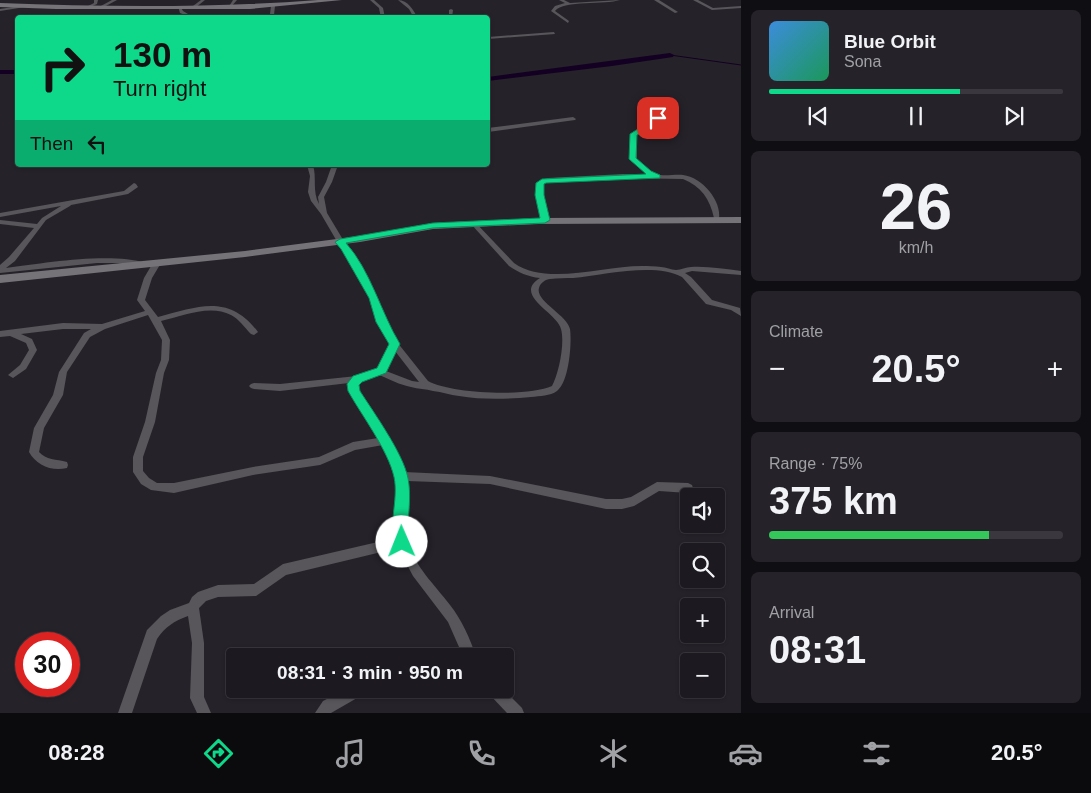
<!DOCTYPE html>
<meta charset="utf-8">
<style>
body{margin:0;font-family:Arial,sans-serif;background:#252329;color:#f1f3f6;height:100vh;display:flex;flex-direction:column;font-size:19px;white-space:nowrap}
*{box-sizing:border-box;margin:0}
p{font-size:16px;color:#a0a1a5}
.icon{flex:none;width:28px;height:28px;fill:none;stroke:currentColor;stroke-width:2;stroke-linecap:round;stroke-linejoin:round}
.map{position:relative;flex:1;overflow:hidden}
.side{display:flex;flex-direction:column;gap:10px;padding:10px;background:#0f0e12;width:350px}
.side>*{flex:none}
.top-card{position:absolute;left:15px;top:15px;width:475px;height:152px;border-radius:5px;box-shadow:0 1px 4px #0004,0 0 0 1px #3a383e;background:#0ed98a;color:#111;overflow:hidden}
.buttons{position:absolute;left:680px;top:488px;display:grid;gap:10px}
.buttons a{display:grid;place-items:center;width:45px;height:45px;border-radius:5px;background:#1c1a20;box-shadow:0 1px 4px #0004,0 0 0 1px #3a383e;font-size:25px}
.speed{position:absolute;left:15px;top:632px;display:flex;gap:10px;font-size:25px;font-weight:700;text-align:center}
.speed>*{display:grid;place-content:center;width:65px;height:65px;border-radius:50%;background:#1c1a20;box-shadow:0 1px 4px #0004,0 0 0 1px #3a383e;line-height:1}
.speed .limit{border:8px solid #d22;background:#fff;color:#111}
.pin{position:absolute;display:grid;place-items:center;width:42px;height:42px;color:#fff;margin:-21px;border-radius:10px;box-shadow:0 2px 8px #0006}
.me{position:absolute;width:55px;margin:-28px;rotate:359deg;stroke-linejoin:round;filter:drop-shadow(0 0 4px #0008)}
.turn{display:flex;align-items:center;gap:18px;height:105px;padding:0 15px;font-size:22px}
.turn .icon{width:65px;height:65px;stroke-width:2.5}
.turn b{display:block;font-size:35px;line-height:42px}
.then{display:flex;align-items:center;height:48px;padding:0 15px;background:#0003;gap:10px;font-size:19px}
.big{font-size:38px;font-weight:700;line-height:1.1}
.side .card{flex:1;display:flex;flex-direction:column;justify-content:center;gap:8px;min-width:0;padding:0 18px;border-radius:8px;background:#252329}
.side .dial{align-items:center;gap:0}
.dial b{font-size:65px;line-height:1}
.song{display:flex;align-items:center;gap:15px}
.cover{width:60px;height:60px;border-radius:8px;background:linear-gradient(135deg,hsl(210 70% 55%),hsl(150 70% 35%))}
.played{height:5px;border-radius:2px;background:linear-gradient(90deg,#0ed98a 65%,#3a383e 65%)}
.keys{display:flex;justify-content:space-around;direction:ltr}
.heat{display:flex;justify-content:space-between;align-items:center;font-size:28px;direction:ltr}
.charge{height:8px;border-radius:4px;background:linear-gradient(90deg,#34c759 75%,#3a383e 0)}
.trip{position:absolute;left:226px;top:648px;width:288px;height:50px;border-radius:5px;background:#1c1a20;box-shadow:0 1px 4px #0004,0 0 0 1px #3a383e;font-weight:700;line-height:50px;text-align:center}
.tabs{display:flex;height:80px;justify-content:space-around;align-items:center;background:#0b0a0d;color:#a0a1a5}
.tabs .icon{width:35px;height:35px}
.tabs .current{color:#0ed98a}
.tabs b{font-size:22px;color:#f1f3f6}
main{display:flex;flex:1;min-height:0}
.map>svg:first-child{display:block}
.lines{fill:none;stroke-linecap:round;stroke-linejoin:round}
.stream{stroke:#130022;stroke-width:1}
.river{fill:#130022;fill-rule:evenodd}
.street{fill:#58565a;fill-rule:evenodd}
.secondary{fill:#757278;fill-rule:evenodd}
.route{fill:#0ed98a;stroke:#098d5a}
</style>
<main>
<div class="map">
<svg width="741" height="713" viewBox="0 0 741 713">
<rect width="100%" height="100%" fill="#26222a"/>
<g class="lines">
<polyline class="stream" points="670,55 741,65"/>
<g class="river">
<polygon points="670,53 674,55 673,57 612,66 488,81 488,77"/>
<rect x="0" y="70" width="18" height="4"/>
</g>
<g class="street">
<polygon points="94,0 98,0 97,4 88,8 88,6 94,3"/>
<polygon points="112,0 117,0 102,8 99,7"/>
<polygon points="201,0 205,0 195,8 193,8 193,6"/>
<polygon points="233,0 237,0 230,8 228,8"/>
<polygon points="370,0 374,0 383,8 385,18 381,18 379,8"/>
<path d="M 398,0 C 408,0 413,10 418,18 L 414,18 L 409,9 Z"/>
<path d="M 559,0 L 564,0 L 570,3 L 620,0 C 605,5 564,0 555,11 L 569,21 L 568,23 L 551,11 L 555,6 L 565,3 Z"/>
<polygon points="654,0 659,0 678,12 675,13"/>
<polygon points="693,0 698,0 713,8 741,6 741,8 712,10"/>
<polygon points="26,5 25,7 0,11 0,9"/>
<polygon points="273,5 275,6 274,15 271,18 265,18 270,14 271,6"/>
<polygon points="178,6 180,6 183,11 188,14 187,18 183,18 185,15 180,13"/>
<polygon points="451,9 453,10 452,17 436,18 449,15 449,10"/>
<polygon points="554,32 555,34 488,39 488,37"/>
<path d="M 670,112 L 673,114 L 672,115 L 659,119 L 647,130 L 636,136 L 637,160 C 643,165 649,171 656,174 C 663,177 675,174 683,175 C 702,177 722,201 719,219 L 717,220 L 714,218 C 710,199 701,186 683,179 L 623,178 L 544,183 L 543,195 L 548,221 L 547,222 L 543,222 L 537,195 L 539,181 L 548,178 L 623,174 L 649,175 L 631,161 L 630,135 L 643,128 L 655,117 Z"/>
<polygon points="573,117 576,119 575,120 488,132 488,128"/>
<path d="M 307,165 L 313,165 C 317,178 312,191 319,204 L 318,197 L 326,182 L 332,165 L 338,165 L 332,182 L 324,197 L 327,213 L 378,298 L 386,322 L 397,342 L 428,381 C 452,394 527,397 552,386 C 559,373 565,343 561,329 C 558,313 512,295 540,278 C 528,277 518,272 509,266 L 471,224 L 471,222 L 475,222 L 514,263 C 546,286 603,266 642,266 C 648,266 655,266 661,267 C 666,267 671,270 676,270 C 681,270 686,267 691,267 C 707,266 725,269 741,271 L 741,275 L 692,271 L 685,273 L 691,277 L 712,300 L 740,308 L 741,316 L 731,310 L 706,304 L 682,277 C 655,262 603,275 573,278 C 566,278 558,278 550,279 C 546,279 540,283 539,288 C 535,301 567,315 570,329 C 572,343 569,382 557,391 C 550,396 540,396 531,397 C 508,399 483,400 459,396 C 450,395 442,392 433,391 C 426,389 418,389 411,387 C 400,385 389,379 379,375 L 361,381 L 358,385 L 359,391 L 363,399 L 391,442 L 404,472 L 490,476 L 606,499 L 622,499 L 631,497 L 657,482 L 688,483 L 692,485 L 693,488 L 692,491 L 688,493 L 659,491 L 634,506 L 622,509 L 606,509 L 490,484 L 407,481 C 409,501 402,522 408,542 C 415,567 435,585 450,605 C 462,620 470,639 476,656 L 463,656 L 448,622 L 413,576 L 398,548 L 286,575 L 256,596 L 218,597 L 206,601 L 199,608 L 204,643 L 204,697 L 211,713 L 197,713 L 190,698 L 192,643 L 188,616 C 174,621 165,627 157,639 L 132,713 L 118,713 L 147,630 L 161,616 L 170,610 L 189,603 L 192,597 L 198,592 L 218,585 L 254,584 L 283,564 L 395,538 C 393,524 396,509 397,494 C 397,476 391,461 383,445 L 355,450 L 320,465 L 253,475 L 174,493 L 151,490 L 141,484 L 133,472 L 133,457 L 145,422 L 156,373 L 161,360 L 162,340 L 148,315 L 105,329 L 90,337 L 67,372 L 63,395 L 44,428 L 39,452 C 46,460 56,459 67,462 L 68,465 L 67,468 C 52,472 36,465 29,452 L 34,428 L 53,395 L 59,372 L 84,333 L 91,329 L 63,329 L 21,334 L 32,339 L 37,350 L 26,369 L 13,378 L 8,375 L 20,365 L 29,350 L 26,343 L 10,336 L 0,337 L 0,331 L 63,323 L 102,324 L 145,311 L 137,300 L 144,278 L 154,261 L 160,261 L 161,263 L 152,278 L 145,300 L 158,317 C 198,307 228,293 258,332 L 254,335 L 251,334 C 245,328 239,319 231,315 C 210,304 182,316 161,321 L 170,340 L 169,360 L 164,373 L 155,422 L 143,457 L 143,471 L 149,478 L 157,483 L 174,483 L 253,467 L 319,457 L 353,442 L 378,438 L 349,391 L 349,383 L 280,391 L 254,389 L 251,388 L 249,386 L 251,384 L 254,383 L 280,384 L 357,376 L 379,368 L 390,344 L 378,322 L 370,298 L 321,214 L 311,201 L 308,192 L 310,176 ZM 395,351 L 419,382 L 412,381 L 386,371 Z"/>
<path d="M 134,183 L 136,184 L 138,187 L 128,194 L 71,205 L 70,206 L 46,220 L 15,261 L 6,268 C 45,263 109,252 146,263 L 146,267 L 118,263 L 97,263 L 0,273 L 0,265 L 9,257 L 34,228 L 0,224 L 0,220 L 37,224 L 42,218 L 61,206 L 0,217 L 0,213 L 124,191 Z"/>
<polygon points="346,689 366,689 364,694 331,713 315,713 323,701"/>
<polygon points="487,689 503,689 522,708 524,713 507,713 489,694"/>
</g>
<g class="secondary">
<path d="M 318,0 L 342,0 L 250,9 L 56,9 L 0,7 L 0,3 C 106,7 212,8 318,0 Z"/>
<polygon points="741,217 741,223 539,224 433,229 360,242 245,257 0,283 0,275 245,251 360,236 433,223 539,218"/>
</g>
</g>
<path class="route" d="M 658,116 L 660,117 L 660,120 L 647,130 L 637,135 L 636,158 L 651,171 L 660,175 L 660,178 L 546,183 L 544,184 L 544,195 L 550,220 L 545,223 L 433,228 L 346,243 C 371,271 381,313 400,344 L 386,373 L 362,382 L 359,385 L 360,391 C 374,413 403,453 408,478 C 411,494 409,508 408,524 C 407,532 410,539 407,547 L 402,549 L 396,547 C 387,526 399,500 394,477 C 388,450 362,416 348,391 L 347,384 L 353,376 L 377,368 L 389,344 L 376,322 L 369,298 L 341,249 L 335,242 L 340,239 L 433,223 L 540,218 L 535,195 L 536,183 L 542,179 L 646,174 L 629,159 L 630,134 Z"/>
</svg>
<div class="buttons">
<a><svg class="icon" aria-label="sound" viewBox="0 0 24 24"><path d="M4 9h4l5-4v14l-5-4H4zM17 9q2 3 0 6"/></svg></a>
<a><svg class="icon" aria-label="search" viewBox="0 0 24 24"><circle cx="10" cy="10" r="6"/><path d="M15 15l6 6"/></svg></a>
<a>+</a>
<a>−</a>
</div>
<div class="speed"><div class="limit">30</div></div>
<div class="pin" style="left:658px;top:118px;background:#d93025"><svg class="icon" aria-label="arrive" viewBox="0 0 24 24"><path d="M6 21V4h12l-3 4 3 4H6"/></svg></div>
<svg class="me" style="left:402px;top:542px" viewBox="-20 -20 40 40"><circle r="19" fill="#fff"/><path d="M0-13L10 11 0 6-10 11z" fill="#0ed98a"/></svg>
<div class="trip">08:31 · 3 min · 950 m</div>
<div class="top-card">
<div class="turn"><svg class="icon" aria-label="right" viewBox="0 0 24 24"><path d="M7 20v-9h11M14 6l5 5-5 5"/></svg><div><b>130 m</b>Turn right</div></div>
<div class="then">Then<svg class="icon" aria-label="left" viewBox="0 0 24 24"><path d="M17 20v-9H6M10 6l-5 5 5 5"/></svg></div>
</div>
</div>
<section class="side">
<div class="card">
<div class="song"><i class="cover"></i><div><b>Blue Orbit</b><p>Sona</p></div></div>
<div class="played"></div>
<div class="keys"><svg class="icon" aria-label="previous" viewBox="0 0 24 24"><path d="M18 5L8 12l10 7zM5 5v14"/></svg><svg class="icon" aria-label="pause" viewBox="0 0 24 24"><path d="M8 5v14M16 5v14"/></svg><svg class="icon" aria-label="next" viewBox="0 0 24 24"><path d="M6 5l10 7-10 7zM19 5v14"/></svg></div>
</div>
<div class="card dial"><b>26</b><p>km/h</p></div>
<div class="card"><p>Climate</p>
<div class="heat"><a>−</a><b class="big">20.5°</b><a>+</a></div>
</div>
<div class="card"><p>Range · 75%</p><b class="big">375 km</b><div class="charge"></div></div>
<div class="card"><p>Arrival</p><b class="big">08:31</b></div>
</section>
</main>
<nav class="tabs">
<b>08:28</b>
<svg class="icon current" aria-label="directions" viewBox="0 0 24 24"><path d="M12 3l9 9-9 9-9-9zM9 14v-3h6M13 9l2 2-2 2"/></svg>
<svg class="icon" aria-label="music" viewBox="0 0 24 24"><path d="M9 18V5l10-2v13"/><circle cx="6" cy="18" r="3"/><circle cx="16" cy="16" r="3"/></svg>
<svg class="icon" aria-label="phone" viewBox="0 0 24 24"><path d="M5 4h4l2 5-3 2q2 4 5 5l2-3 5 2v4C11 20 4 13 5 4z"/></svg>
<svg class="icon" aria-label="climate" viewBox="0 0 24 24"><path d="M12 3v18M4 7l16 10M4 17L20 7"/></svg>
<svg class="icon" aria-label="car" viewBox="0 0 24 24"><path d="M5 17H2v-5l4-1 3-4h7l3 4 3 1v5h-3M9 17h6M6 11h13"/><circle cx="7" cy="17" r="2"/><circle cx="17" cy="17" r="2"/></svg>
<svg class="icon" aria-label="filters" viewBox="0 0 24 24"><path d="M4 7h16M4 17h16"/><circle cx="9" cy="7" r="2"/><circle cx="15" cy="17" r="2"/></svg>
<b>20.5°</b>
</nav>
